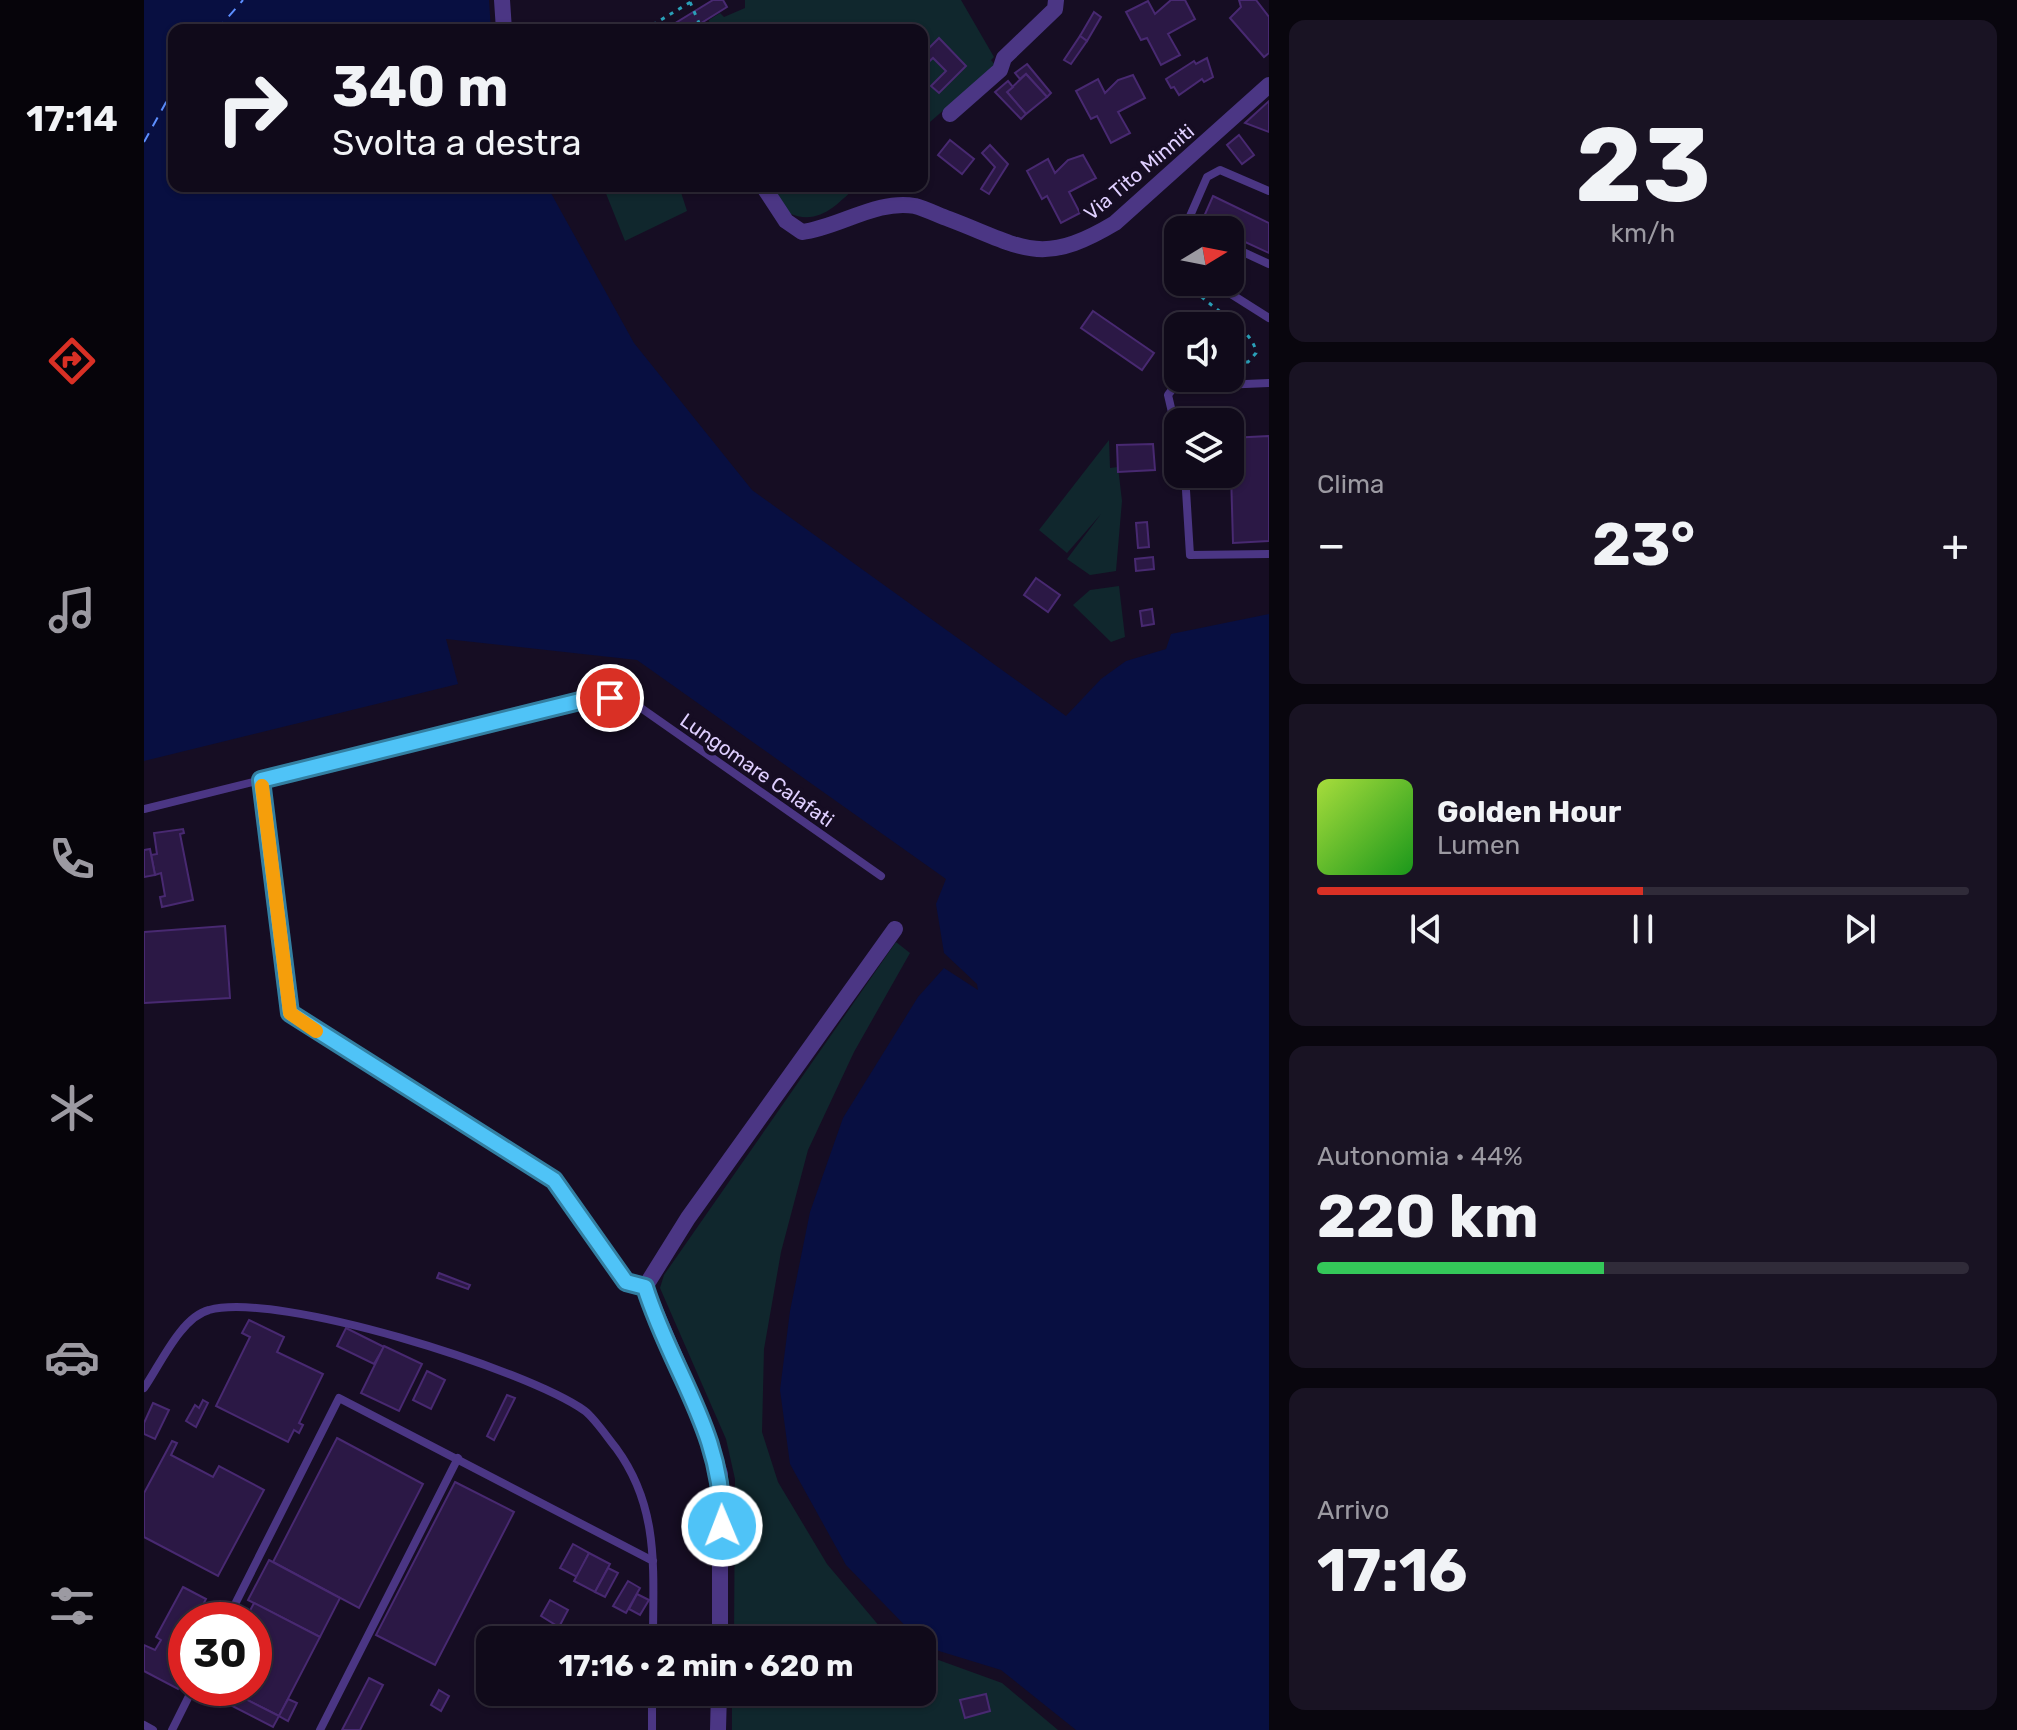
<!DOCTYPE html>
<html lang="it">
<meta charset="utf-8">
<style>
body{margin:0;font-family:Rubik,sans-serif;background:#191323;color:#f1f3f6;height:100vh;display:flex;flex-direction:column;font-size:30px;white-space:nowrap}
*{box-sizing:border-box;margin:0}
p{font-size:26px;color:#9c9aa2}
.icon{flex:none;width:44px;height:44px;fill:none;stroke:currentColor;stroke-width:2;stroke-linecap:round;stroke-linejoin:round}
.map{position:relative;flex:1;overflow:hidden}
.sheet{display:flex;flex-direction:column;gap:20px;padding:20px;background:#09060e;width:748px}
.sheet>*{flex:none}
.banner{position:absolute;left:24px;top:24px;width:760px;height:168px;border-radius:16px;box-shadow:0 2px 6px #0004,0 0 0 2px #302b39;background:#100a1a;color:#f1f3f6;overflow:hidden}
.needle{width:52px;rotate:80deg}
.buttons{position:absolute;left:1020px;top:216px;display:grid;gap:16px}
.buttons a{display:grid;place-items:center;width:80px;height:80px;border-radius:16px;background:#100a1a;box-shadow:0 2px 6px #0004,0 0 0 2px #302b39;font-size:40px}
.speed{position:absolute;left:24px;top:1602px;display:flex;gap:16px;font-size:40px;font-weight:700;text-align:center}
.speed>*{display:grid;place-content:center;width:104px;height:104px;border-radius:50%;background:#100a1a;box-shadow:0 2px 6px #0004,0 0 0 2px #302b39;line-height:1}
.speed .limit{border:12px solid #d22;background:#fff;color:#111}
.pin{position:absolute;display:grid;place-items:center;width:68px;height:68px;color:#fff;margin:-34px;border:4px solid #fff;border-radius:50%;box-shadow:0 2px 8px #0007}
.me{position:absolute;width:88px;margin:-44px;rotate:359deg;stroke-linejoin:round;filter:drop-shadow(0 0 6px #0008)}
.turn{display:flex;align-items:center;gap:28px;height:168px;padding:0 32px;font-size:36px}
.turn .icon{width:104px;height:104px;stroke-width:2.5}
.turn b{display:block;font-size:56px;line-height:68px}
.big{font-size:60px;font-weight:700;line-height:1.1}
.sheet .widget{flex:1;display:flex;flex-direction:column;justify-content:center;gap:12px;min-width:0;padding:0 28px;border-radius:16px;background:#191323}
.sheet .dial{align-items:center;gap:0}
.dial b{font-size:104px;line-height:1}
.song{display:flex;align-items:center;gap:24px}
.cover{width:96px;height:96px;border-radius:12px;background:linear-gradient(135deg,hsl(80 70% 55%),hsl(120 70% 35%))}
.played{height:8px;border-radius:4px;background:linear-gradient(90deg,#d93025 50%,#302b39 50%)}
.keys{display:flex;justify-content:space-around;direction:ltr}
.heat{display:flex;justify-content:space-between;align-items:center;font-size:44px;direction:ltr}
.charge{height:12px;border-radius:6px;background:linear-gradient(90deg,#34c759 44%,#302b39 0)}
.trip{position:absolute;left:332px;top:1626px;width:460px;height:80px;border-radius:16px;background:#100a1a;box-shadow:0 2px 6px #0004,0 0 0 2px #302b39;font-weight:700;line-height:80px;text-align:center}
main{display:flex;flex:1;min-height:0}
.tabs{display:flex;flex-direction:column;width:144px;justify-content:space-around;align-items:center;background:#06040a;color:#9c9aa2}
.tabs .icon{width:56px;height:56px}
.tabs .current{color:#d93025}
.tabs b{font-size:36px;color:#f1f3f6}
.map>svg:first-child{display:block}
.green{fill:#10272d}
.water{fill:#080f41}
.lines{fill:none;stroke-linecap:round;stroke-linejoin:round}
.ferry{stroke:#5d8fff;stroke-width:2;stroke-dasharray:10 8;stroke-linecap:butt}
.building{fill:#2b1845;stroke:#482971;stroke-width:2}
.path{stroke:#2aa0b8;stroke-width:3;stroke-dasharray:4 6;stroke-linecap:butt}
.lane{stroke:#4b3684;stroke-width:8}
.street{stroke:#4b3684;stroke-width:16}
.route-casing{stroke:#337fa1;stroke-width:20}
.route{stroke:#4fc3f7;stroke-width:14}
.slow{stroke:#f59e0b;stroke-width:14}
.labels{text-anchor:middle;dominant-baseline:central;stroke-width:8;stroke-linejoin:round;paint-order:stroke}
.street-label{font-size:20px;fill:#dfcfff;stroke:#160d23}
</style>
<main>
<nav class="tabs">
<b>17:14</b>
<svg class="icon current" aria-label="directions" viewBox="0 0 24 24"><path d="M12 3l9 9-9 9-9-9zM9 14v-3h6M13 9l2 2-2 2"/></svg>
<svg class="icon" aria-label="music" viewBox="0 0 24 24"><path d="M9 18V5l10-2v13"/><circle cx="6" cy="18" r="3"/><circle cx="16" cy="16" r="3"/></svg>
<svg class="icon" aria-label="phone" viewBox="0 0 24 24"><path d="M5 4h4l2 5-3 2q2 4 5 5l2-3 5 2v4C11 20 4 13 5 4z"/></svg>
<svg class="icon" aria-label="climate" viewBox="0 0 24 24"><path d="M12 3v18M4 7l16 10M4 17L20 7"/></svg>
<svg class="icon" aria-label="car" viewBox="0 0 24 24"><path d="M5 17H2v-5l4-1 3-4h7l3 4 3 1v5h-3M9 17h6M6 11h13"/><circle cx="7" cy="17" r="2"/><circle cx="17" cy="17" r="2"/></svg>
<svg class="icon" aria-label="filters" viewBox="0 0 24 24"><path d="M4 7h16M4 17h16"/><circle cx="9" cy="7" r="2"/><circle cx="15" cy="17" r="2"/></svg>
</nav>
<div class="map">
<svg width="1125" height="1730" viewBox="0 0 1125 1730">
<rect width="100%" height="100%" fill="#160d23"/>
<g class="green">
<polygon points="601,0 817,0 850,57 847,60 851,65 778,129 778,30 566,30 565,20 576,13 580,17 601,8"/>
<polygon points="459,186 535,186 543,211 481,241"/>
<path d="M 624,186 L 713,186 C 691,206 675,226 644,213 Z"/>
<polygon points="965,440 966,468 974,467 978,501 972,571 946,575 923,559 957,514 923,553 895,530"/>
<polygon points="975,586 981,637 967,642 929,605 946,590"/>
<polygon points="752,942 766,953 710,1052 664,1150 637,1252 620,1349 618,1432 634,1482 683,1564 747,1640 590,1640 591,1479 582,1439 516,1288 520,1275"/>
<polygon points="778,1654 858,1683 914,1730 588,1730 588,1692 778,1692"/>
</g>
<polygon class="water" points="0,0 345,0 347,30 30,30 30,186 403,186 490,343 608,490 922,716 957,679 982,661 1022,649 1027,634 1125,614 1125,1730 932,1730 857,1670 782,1647 702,1565 646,1464 636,1390 646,1311 666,1212 699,1118 774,997 800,968 834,990 833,984 800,953 792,904 802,879 493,660 302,639 314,684 0,761"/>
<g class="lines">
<g class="ferry">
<polyline points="73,30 99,0"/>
<polyline points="0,142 30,88"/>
</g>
</g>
<g class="building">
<polygon points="569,0 579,0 583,7 546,30 520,30"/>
<polygon points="1041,0 1051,19 1024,34 1036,55 1017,65 1003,38 997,40 982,12 1004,1 1011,14 1027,0"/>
<polygon points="1095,0 1112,0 1125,17 1125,53 1120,57 1086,18 1097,7"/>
<polygon points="950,12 957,17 943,41 936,36"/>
<polygon points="936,36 943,41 927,64 920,60"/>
<polygon points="795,38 822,66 795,93 787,86 802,71 789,58 778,68 778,55"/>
<polygon points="1063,58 1069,77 1060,82 1058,79 1035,95 1030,87 1027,88 1022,79 1050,61 1052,64"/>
<polygon points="883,64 907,93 903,97 882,74 876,79 871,73"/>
<polygon points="882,74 903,97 882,114 863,92"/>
<polygon points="989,75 1001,98 974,112 986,133 967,143 953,116 947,119 932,91 954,79 961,93 974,80"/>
<polygon points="864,81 869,87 863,92 882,114 877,119 851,92"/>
<polygon points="1125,101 1125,132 1101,123"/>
<polygon points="1095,135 1110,155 1098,164 1083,145"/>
<polygon points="806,140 830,159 818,174 794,155"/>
<polygon points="846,145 864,164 845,194 837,189 851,167 838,153"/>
<polygon points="939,155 952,178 925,192 936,213 917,223 903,196 898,199 883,171 904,159 911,173 924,160"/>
<polygon points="1069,196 1125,223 1125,253 1086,235 1086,230 1076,230 1058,221"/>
<polygon points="949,311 1010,353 998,370 937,328"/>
<polygon points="1125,436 1125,541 1089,543 1086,438"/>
<polygon points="1009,444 1011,470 974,472 973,445"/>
<polygon points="1003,522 1005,547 994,548 992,523"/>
<polygon points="1009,557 1010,569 992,571 991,559"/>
<polygon points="892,578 916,595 904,612 880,595"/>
<polygon points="1008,609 1010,624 998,626 996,611"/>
<polygon points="39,829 40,833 36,834 49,900 18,907 16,897 21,896 17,873 11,875 7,855 13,854 10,833"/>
<polygon points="6,849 11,875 0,877 0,850"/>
<polygon points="81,926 86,998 0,1003 0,932"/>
<polygon points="295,1273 326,1285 324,1289 293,1278"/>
<polygon points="105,1320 140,1337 133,1352 179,1374 155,1423 159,1425 155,1433 150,1430 144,1442 72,1406 106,1337 98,1333"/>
<polygon points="202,1328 240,1347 230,1364 193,1346"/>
<polygon points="240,1346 278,1364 255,1411 217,1393"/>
<polygon points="283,1371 301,1380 287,1409 269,1400"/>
<polygon points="363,1395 371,1398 350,1440 343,1436"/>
<polygon points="59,1400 64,1403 52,1427 42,1421 51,1405 55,1408"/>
<polygon points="9,1403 25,1410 11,1439 0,1434 0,1423"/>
<polygon points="193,1438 279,1484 215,1608 129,1562"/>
<polygon points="28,1441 33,1443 27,1455 69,1477 75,1466 120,1490 74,1576 0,1537 0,1493"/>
<polygon points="311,1482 370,1512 291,1665 232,1635"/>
<polygon points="429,1544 445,1553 433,1577 416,1568"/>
<polygon points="445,1553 466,1564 451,1592 430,1581"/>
<polygon points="125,1560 196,1598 176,1637 104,1600"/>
<polygon points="464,1568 474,1573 461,1597 451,1592"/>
<polygon points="484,1581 496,1588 482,1613 469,1606"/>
<polygon points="39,1587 62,1599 51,1620 42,1620 42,1637 28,1658 42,1665 42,1674 34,1689 0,1671 0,1645 11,1650 17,1640 12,1637"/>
<polygon points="493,1594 505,1600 496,1615 485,1609"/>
<polygon points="406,1600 424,1610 415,1627 397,1616"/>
<polygon points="110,1603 176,1637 135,1716 80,1688 110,1688 110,1620 101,1620"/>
<polygon points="459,1627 475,1636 477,1640 452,1639"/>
<polygon points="225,1678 239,1685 216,1730 198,1730"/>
<polygon points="66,1688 80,1688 135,1716 129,1727 63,1693"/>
<polygon points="295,1690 305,1696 297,1711 287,1705"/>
<polygon points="842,1694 846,1711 821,1718 816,1700"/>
<polygon points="144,1699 153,1703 144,1721 135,1716"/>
</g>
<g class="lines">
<g class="path">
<polyline points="546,2 558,30"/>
<polyline points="500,30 550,0"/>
<polyline points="1029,238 1034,259"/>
<path d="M 1044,282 C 1059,306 1110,327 1112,353 L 1104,362 L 1086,361"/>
<polyline points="1031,358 1034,358"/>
</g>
<g class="lane">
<polyline points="1051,230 1046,216 1063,177 1076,170 1125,191"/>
<polyline points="1086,246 1125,264"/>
<polyline points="1068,282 1125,318"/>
<polyline points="1034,438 1024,395 1030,387 1125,383"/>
<polyline points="1041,474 1046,555 1125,554"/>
<polyline points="117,780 146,1013 410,1180 482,1282 501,1287"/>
<polyline points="0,809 444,699 487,701 737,876"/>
<path d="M 0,1388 C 16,1365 37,1317 65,1310 C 133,1291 382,1369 441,1411 C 452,1420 463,1437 472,1448 C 516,1508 509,1570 509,1640"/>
<polyline points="83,1620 195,1398 509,1561"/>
<polyline points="0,1725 9,1730"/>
<polyline points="28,1730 49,1688"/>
<polyline points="176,1730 314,1458"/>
<polyline points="508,1730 508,1692"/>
</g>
<g class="street">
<polyline points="358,0 360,30"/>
<polyline points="806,114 856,70 860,58 911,9 912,0"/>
<path d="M 619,186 L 642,221 L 658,232 C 694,228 733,199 771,206 C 782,209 794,215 805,219 C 879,247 896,268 971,223 L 1125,85"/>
<polyline points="576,1640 576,1474 559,1422 501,1287 544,1218 751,929"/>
<polyline points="574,1730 575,1692"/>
</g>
</g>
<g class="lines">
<g class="route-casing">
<path id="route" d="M 466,698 L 444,699 L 117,780 L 146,1013 L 410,1180 L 482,1282 L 501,1287 C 528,1373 580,1432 578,1526"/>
</g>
<use href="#route" class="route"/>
<polyline class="slow" points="118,786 146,1013 172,1031"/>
</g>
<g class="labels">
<g class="street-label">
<text transform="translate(995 172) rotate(-40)">Via Tito Minniti</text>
<text transform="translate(613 770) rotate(35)">Lungomare Calafati</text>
</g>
</g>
</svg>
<div class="buttons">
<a><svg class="needle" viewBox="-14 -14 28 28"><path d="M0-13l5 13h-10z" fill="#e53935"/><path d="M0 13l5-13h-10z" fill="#9c9aa2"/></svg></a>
<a><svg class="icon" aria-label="sound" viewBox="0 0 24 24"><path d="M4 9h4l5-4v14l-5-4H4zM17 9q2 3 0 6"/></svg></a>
<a><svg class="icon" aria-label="layers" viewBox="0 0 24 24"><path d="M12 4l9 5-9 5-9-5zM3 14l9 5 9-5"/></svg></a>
</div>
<div class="speed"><div class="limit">30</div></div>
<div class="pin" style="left:466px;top:698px;background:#d93025"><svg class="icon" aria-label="arrive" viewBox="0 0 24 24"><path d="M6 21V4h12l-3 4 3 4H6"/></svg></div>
<svg class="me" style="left:578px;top:1526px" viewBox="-20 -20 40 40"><circle r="17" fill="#4fc3f7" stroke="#fff" stroke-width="3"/><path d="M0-11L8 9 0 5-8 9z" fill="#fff"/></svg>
<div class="trip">17:16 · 2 min · 620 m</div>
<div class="banner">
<div class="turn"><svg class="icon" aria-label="right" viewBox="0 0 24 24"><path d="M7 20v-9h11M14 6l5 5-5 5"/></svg><div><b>340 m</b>Svolta a destra</div></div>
</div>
</div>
<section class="sheet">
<div class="widget dial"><b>23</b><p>km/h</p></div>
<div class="widget"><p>Clima</p>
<div class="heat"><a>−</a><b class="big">23°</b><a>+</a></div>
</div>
<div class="widget">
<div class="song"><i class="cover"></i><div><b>Golden Hour</b><p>Lumen</p></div></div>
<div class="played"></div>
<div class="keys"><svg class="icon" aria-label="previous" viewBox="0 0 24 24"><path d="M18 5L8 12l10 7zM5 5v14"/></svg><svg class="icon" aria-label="pause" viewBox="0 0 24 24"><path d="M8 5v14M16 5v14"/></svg><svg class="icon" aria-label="next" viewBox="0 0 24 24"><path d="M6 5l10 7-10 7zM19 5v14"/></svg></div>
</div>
<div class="widget"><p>Autonomia · 44%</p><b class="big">220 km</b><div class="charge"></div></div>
<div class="widget"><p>Arrivo</p><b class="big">17:16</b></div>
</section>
</main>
